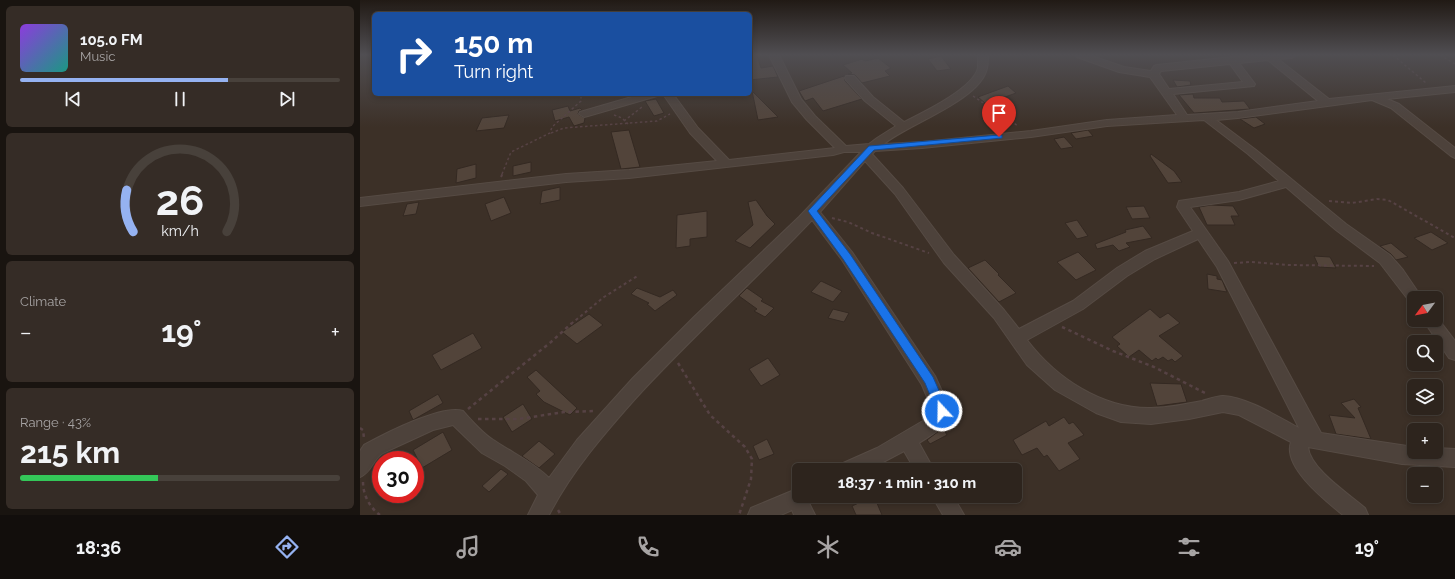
<!DOCTYPE html>
<meta charset="utf-8">
<style>
body{margin:0;font-family:Raleway,sans-serif;background:#352c26;color:#f1f3f6;height:100vh;display:flex;flex-direction:column;font-size:15px;white-space:nowrap}
*{box-sizing:border-box;margin:0}
p{font-size:13px;color:#a7a4a4}
.icon{flex:none;width:22px;height:22px;fill:none;stroke:currentColor;stroke-width:2;stroke-linecap:round;stroke-linejoin:round}
.map{position:relative;flex:1;overflow:hidden}
.drawer{display:flex;flex-direction:column;gap:6px;padding:6px;background:#191410;width:360px}
.drawer>*{flex:none}
.banner{position:absolute;left:12px;top:12px;width:380px;height:84px;border-radius:6px;box-shadow:0 2px 6px #0003,0 0 0 1px #48413b;background:#1a4fa0;color:#fff;overflow:hidden}
.needle{width:26px;rotate:238deg}
.tools{position:absolute;left:1047px;top:291px;display:grid;gap:8px}
.tools a{display:grid;place-items:center;width:36px;height:36px;border-radius:6px;background:#2d241d;box-shadow:0 2px 6px #0003,0 0 0 1px #48413b;font-size:20px}
.speed{position:absolute;left:12px;top:451px;display:flex;gap:8px;font-size:20px;font-weight:700;text-align:center}
.speed>*{display:grid;place-content:center;width:52px;height:52px;border-radius:50%;background:#2d241d;box-shadow:0 2px 6px #0003,0 0 0 1px #48413b;line-height:1}
.speed .limit{border:6px solid #d22;background:#fff;color:#111}
.pin{position:absolute;display:grid;place-items:center;width:34px;height:34px;color:#fff;margin:-41px -17px;border-radius:50% 50% 50% 0;rotate:-45deg;box-shadow:0 0 4px #0007}
.pin .icon{rotate:45deg}
.me{position:absolute;width:44px;margin:-22px;rotate:339deg;stroke-linejoin:round;filter:drop-shadow(0 0 3px #0008)}
.turn{display:flex;align-items:center;gap:14px;height:84px;padding:0 16px;font-size:18px}
.turn .icon{width:52px;height:52px;stroke-width:2.5}
.turn b{display:block;font-size:28px;line-height:34px}
.big{font-size:30px;font-weight:700;line-height:1.1}
.drawer .widget{flex:1;display:flex;flex-direction:column;justify-content:center;gap:6px;min-width:0;padding:0 14px;border-radius:6px;background:#352c26}
.drawer .dial{align-items:center;gap:0}
.dial svg{height:104px;overflow:visible;fill:none;stroke:#48413b;stroke-width:7;stroke-linecap:round;text-anchor:middle}
.dial text{fill:#f1f3f6;stroke:none}
.song{display:flex;align-items:center;gap:12px}
.cover{width:48px;height:48px;border-radius:6px;background:linear-gradient(135deg,hsl(270 70% 55%),hsl(170 70% 35%))}
.played{height:4px;border-radius:2px;background:linear-gradient(90deg,#95b2f1 65%,#48413b 65%)}
.keys{display:flex;justify-content:space-around;direction:ltr}
.heat{display:flex;justify-content:space-between;align-items:center;font-size:22px;direction:ltr}
.charge{height:6px;border-radius:3px;background:linear-gradient(90deg,#34c759 43%,#48413b 0)}
.trip{position:absolute;left:432px;top:463px;width:230px;height:40px;border-radius:6px;background:#2d241d;box-shadow:0 2px 6px #0003,0 0 0 1px #48413b;font-weight:700;line-height:40px;text-align:center}
.dock{display:flex;height:64px;justify-content:space-around;align-items:center;background:#120e0c;color:#a7a4a4}
.dock .icon{width:28px;height:28px}
.dock .active{color:#95b2f1}
.dock b{font-size:18px;color:#f1f3f6}
main{display:flex;flex:1;min-height:0}
.map>svg:first-child{display:block}
.building{fill:#52443a;stroke:#342922}
.lines{fill:none;stroke-linecap:round;stroke-linejoin:round}
.street-casing{stroke:#564b44;stroke-width:2}
.path-far2{stroke:#564244;stroke-width:1.5;stroke-dasharray:2.5 2.5;stroke-linecap:butt}
.path-far1{stroke:#564244;stroke-width:2;stroke-dasharray:3 3;stroke-linecap:butt}
.path{stroke:#564244;stroke-width:2.5;stroke-dasharray:3.5 3.5;stroke-linecap:butt}
.street{fill:#4d423b;fill-rule:evenodd}
.route{fill:#1a73e8;stroke:#114b97}
</style>
<main>
<section class="drawer">
<div class="widget">
<div class="song"><i class="cover"></i><div><b>105.0 FM</b><p>Music</p></div></div>
<div class="played"></div>
<div class="keys"><svg class="icon" aria-label="previous" viewBox="0 0 24 24"><path d="M18 5L8 12l10 7zM5 5v14"/></svg><svg class="icon" aria-label="pause" viewBox="0 0 24 24"><path d="M8 5v14M16 5v14"/></svg><svg class="icon" aria-label="next" viewBox="0 0 24 24"><path d="M6 5l10 7-10 7zM19 5v14"/></svg></div>
</div>
<div class="widget dial"><svg viewBox="0 0 100 80">
<path d="M14 69A42 42 0 1 1 86 69"/>
<path d="M14 69A42 42 0 0 1 9 37" stroke="#95b2f1"/>
<text x="50" y="56" font-size="32" font-weight="700">26</text>
<text x="50" y="72" font-size="11">km/h</text>
</svg></div>
<div class="widget"><p>Climate</p>
<div class="heat"><a>−</a><b class="big">19°</b><a>+</a></div>
</div>
<div class="widget"><p>Range · 43%</p><b class="big">215 km</b><div class="charge"></div></div>
</section>
<div class="map">
<svg width="1095" height="515" viewBox="0 0 1095 515">
<rect width="100%" height="100%" fill="#3c3027"/>
<g class="building">
<polygon points="390,55 397,55 401,68 413,66 418,77 390,80"/>
<polygon points="581,56 591,69 577,71 568,59"/>
<polygon points="518,58 531,68 525,71 530,76 502,83 495,75 488,74 492,73 483,65 502,59 505,61"/>
<polygon points="484,76 485,81 502,99 463,111 453,98 445,101 439,91"/>
<polygon points="813,80 830,81 831,85 817,87"/>
<polygon points="648,86 656,93 626,104 618,97"/>
<polygon points="392,91 418,117 398,120"/>
<polygon points="833,94 834,98 860,98 862,102 884,101 890,109 834,113 819,95"/>
<polygon points="296,99 304,113 294,116 285,101"/>
<polygon points="208,106 210,111 220,108 222,110 219,111 218,114 225,118 224,123 214,126 209,117 195,121 192,110"/>
<polygon points="149,115 144,128 116,131 122,118"/>
<polygon points="896,117 905,124 894,128 880,119"/>
<polygon points="269,130 280,167 261,169 251,132"/>
<polygon points="728,130 733,136 716,139 711,133"/>
<polygon points="704,137 713,147 701,149 694,139"/>
<polygon points="791,154 814,171 822,182 808,183 790,156"/>
<polygon points="171,162 171,172 153,176 153,166"/>
<polygon points="116,164 116,178 96,183 97,169"/>
<polygon points="200,187 200,200 180,204 182,191"/>
<polygon points="144,197 151,213 131,221 125,204"/>
<polygon points="396,200 407,216 415,224 390,248 375,241 393,225 388,202"/>
<polygon points="59,202 56,214 43,216 47,204"/>
<polygon points="851,205 873,206 879,216 871,216 875,225 847,225 839,207"/>
<polygon points="784,206 790,218 772,219 766,207"/>
<polygon points="347,211 347,237 330,239 330,246 316,248 317,215"/>
<polygon points="717,220 728,236 717,239 705,223"/>
<polygon points="783,226 792,238 766,243 770,247 759,251 753,245 737,249 735,244 766,232 765,230"/>
<polygon points="1071,232 1088,243 1072,250 1054,238"/>
<polygon points="1031,243 1048,257 1036,260 1031,254 1020,246"/>
<polygon points="718,252 736,270 716,280 697,262"/>
<polygon points="954,256 970,257 976,268 959,267"/>
<polygon points="625,260 639,274 638,275 656,293 639,302 608,268"/>
<polygon points="847,274 857,276 857,279 862,280 867,292 848,289"/>
<polygon points="461,281 482,291 473,302 451,292"/>
<polygon points="277,288 300,297 313,290 317,295 295,311 287,304 289,303 271,294"/>
<polygon points="387,288 403,299 401,301 414,308 405,317 394,311 397,309 379,296"/>
<polygon points="473,309 489,313 484,322 468,318"/>
<polygon points="790,309 800,318 808,313 820,323 799,336 823,356 815,362 812,359 808,361 803,357 798,360 796,358 792,361 779,350 769,357 757,346 760,344 752,337"/>
<polygon points="229,314 243,325 217,344 202,332"/>
<polygon points="113,333 122,348 81,370 72,355"/>
<polygon points="408,358 420,375 401,386 389,369"/>
<polygon points="176,370 217,408 210,415 184,402 176,394 180,391 167,377"/>
<polygon points="790,383 821,384 827,402 797,406"/>
<polygon points="78,394 83,403 53,420 49,411"/>
<polygon points="994,399 1001,407 998,408 1011,439 976,434 969,415 995,418 981,403"/>
<polygon points="163,404 172,419 152,432 143,417"/>
<polygon points="704,417 709,424 713,422 724,435 708,443 720,459 699,471 687,455 684,457 677,448 662,455 653,440 686,421 689,426"/>
<polygon points="583,428 587,435 570,444 567,440"/>
<polygon points="83,432 92,450 62,468 53,450"/>
<polygon points="407,439 414,454 399,460 393,446"/>
<polygon points="179,441 195,454 179,468 162,456"/>
<polygon points="141,469 148,474 129,492 122,486"/>
<polygon points="514,496 522,515 496,515 492,506"/>
</g>
<g class="lines">
<g class="street-casing">
<g id="street">
<path d="M 409,55 L 419,55 L 441,99 L 455,116 L 486,146 L 509,144 L 517,138 L 536,126 L 505,101 L 486,80 L 485,78 L 486,76 L 494,76 L 513,97 L 544,122 C 562,113 613,89 618,68 C 618,64 618,59 618,55 L 628,55 C 628,59 628,64 627,68 C 621,100 548,124 524,144 L 562,142 L 671,131 L 747,120 L 817,115 L 790,77 L 759,72 L 717,57 L 715,55 L 729,55 L 764,67 L 791,71 L 794,66 L 797,65 L 872,57 L 937,55 L 932,58 L 918,59 L 969,99 L 1095,86 L 1095,92 L 1027,99 L 1039,104 L 1095,148 L 1095,158 L 1091,156 L 1031,108 L 1012,100 L 878,118 L 856,120 L 896,150 L 986,224 L 1030,255 L 1043,270 L 1062,298 L 1054,298 L 1054,303 L 1050,302 L 1020,263 L 976,230 L 926,187 L 879,200 L 830,207 L 868,261 L 961,433 L 1054,447 L 1054,452 L 1076,452 L 1076,448 L 1095,449 L 1095,467 L 1042,464 L 948,447 C 950,469 989,494 1005,508 L 1008,515 L 983,515 C 966,501 922,467 931,442 L 879,415 L 863,412 L 829,419 L 791,424 L 761,422 L 736,413 L 695,390 L 667,365 L 634,318 L 584,263 L 535,194 L 505,161 L 460,212 L 492,252 L 575,376 L 591,411 C 587,428 572,434 559,443 L 574,470 L 555,470 L 544,451 L 508,470 L 479,470 L 481,464 L 517,448 L 568,418 L 573,411 L 562,385 L 482,260 L 452,220 C 394,281 332,337 275,399 C 243,435 211,472 189,515 L 168,515 L 178,495 L 166,481 L 145,466 L 122,453 L 93,425 L 73,430 L 23,453 C 12,460 12,472 0,477 L 0,451 L 4,445 C 24,434 82,404 103,411 C 113,422 123,434 135,441 C 154,454 172,461 189,478 L 217,440 L 273,378 L 334,317 L 439,217 L 501,152 L 484,152 L 473,155 L 269,178 L 206,182 L 0,206 L 0,198 L 206,174 L 269,170 L 357,161 L 330,133 L 303,94 L 313,94 L 338,128 L 369,160 L 475,148 L 447,120 L 432,102 ZM 908,60 L 958,101 L 878,112 L 827,115 L 813,94 L 894,86 L 895,84 L 879,63 ZM 870,64 L 883,82 L 809,89 L 799,74 L 801,71 ZM 844,120 L 888,154 L 919,181 L 879,192 L 819,201 L 817,207 L 833,231 L 785,251 L 757,268 L 713,301 L 659,329 L 644,310 L 594,255 L 543,188 L 512,154 L 515,151 L 562,148 L 671,137 L 747,126 ZM 838,239 L 857,267 L 939,428 C 918,417 887,397 863,396 C 857,396 849,399 842,401 C 826,404 808,408 791,408 C 742,409 696,378 667,340 L 723,309 L 767,276 L 795,259 Z"/>
<polygon points="282,94 298,94 297,96 228,116 224,117 219,114 220,112"/>
<polygon points="1076,316 1095,341 1095,360 1089,358 1063,320 1076,320"/>
<polygon points="439,488 439,496 452,496 449,503 455,515 434,515 432,510 421,515 388,515 391,508"/>
<polygon points="572,496 593,496 604,515 583,515"/>
</g>
</g>
<g class="path-far2">
<polyline points="1033,55 1066,83"/>
<polyline points="1080,55 1095,64"/>
<polyline points="613,96 658,126"/>
<polyline points="254,115 262,118 268,124"/>
<polyline points="264,121 282,107"/>
<polyline points="191,133 204,128 297,121 310,114"/>
<polyline points="142,174 151,152 190,133 192,127 221,101 221,94"/>
</g>
<g class="path-far1">
<polyline points="141,177 143,173"/>
<polyline points="969,201 992,203 1017,199 1028,200 1095,238"/>
<polyline points="472,218 488,222 512,233 569,253"/>
<polyline points="874,263 891,262 928,265 1014,266"/>
<polyline points="211,324 244,297 279,275"/>
</g>
<g class="path">
<polyline points="702,327 753,351 794,367 845,393"/>
<polyline points="318,363 350,415 385,447 392,459 391,479 379,515"/>
<polyline points="108,409 191,342 212,323"/>
<polyline points="118,419 159,419 204,412 235,411"/>
<polyline points="0,428 3,430 4,438"/>
<path d="M 3,482 C 3,495 10,508 20,515"/>
<polyline points="198,510 201,515"/>
</g>
<use href="#street" class="street"/>
</g>
<linearGradient id="sky" x2="0" y2="1"><stop stop-color="#211a15"/><stop offset="0.43" stop-color="#504e52"/><stop offset="1" stop-color="#504e52" stop-opacity="0"/></linearGradient>
<rect width="1095" height="127" fill="url(#sky)"/>
<polygon class="route" points="639,135 642,135 642,138 514,150 457,211 490,254 573,377 588,411 586,415 582,416 578,415 565,383 483,259 448,211 509,146"/>
</svg>
<div class="tools">
<a><svg class="needle" viewBox="-14 -14 28 28"><path d="M0-13l5 13h-10z" fill="#e53935"/><path d="M0 13l5-13h-10z" fill="#a7a4a4"/></svg></a>
<a><svg class="icon" aria-label="search" viewBox="0 0 24 24"><circle cx="10" cy="10" r="6"/><path d="M15 15l6 6"/></svg></a>
<a><svg class="icon" aria-label="layers" viewBox="0 0 24 24"><path d="M12 4l9 5-9 5-9-5zM3 14l9 5 9-5"/></svg></a>
<a>+</a>
<a>−</a>
</div>
<div class="speed"><div class="limit">30</div></div>
<div class="pin" style="left:639px;top:137px;background:#d93025"><svg class="icon" aria-label="arrive" viewBox="0 0 24 24"><path d="M6 21V4h12l-3 4 3 4H6"/></svg></div>
<svg class="me" style="left:582px;top:411px" viewBox="-20 -20 40 40"><circle r="17" fill="#1a73e8" stroke="#fff" stroke-width="3"/><path d="M0-11L8 9 0 5-8 9z" fill="#fff"/></svg>
<div class="trip">18:37 · 1 min · 310 m</div>
<div class="banner">
<div class="turn"><svg class="icon" aria-label="right" viewBox="0 0 24 24"><path d="M7 20v-9h11M14 6l5 5-5 5"/></svg><div><b>150 m</b>Turn right</div></div>
</div>
</div>
</main>
<nav class="dock">
<b>18:36</b>
<svg class="icon active" aria-label="directions" viewBox="0 0 24 24"><path d="M12 3l9 9-9 9-9-9zM9 14v-3h6M13 9l2 2-2 2"/></svg>
<svg class="icon" aria-label="music" viewBox="0 0 24 24"><path d="M9 18V5l10-2v13"/><circle cx="6" cy="18" r="3"/><circle cx="16" cy="16" r="3"/></svg>
<svg class="icon" aria-label="phone" viewBox="0 0 24 24"><path d="M5 4h4l2 5-3 2q2 4 5 5l2-3 5 2v4C11 20 4 13 5 4z"/></svg>
<svg class="icon" aria-label="climate" viewBox="0 0 24 24"><path d="M12 3v18M4 7l16 10M4 17L20 7"/></svg>
<svg class="icon" aria-label="car" viewBox="0 0 24 24"><path d="M5 17H2v-5l4-1 3-4h7l3 4 3 1v5h-3M9 17h6M6 11h13"/><circle cx="7" cy="17" r="2"/><circle cx="17" cy="17" r="2"/></svg>
<svg class="icon" aria-label="filters" viewBox="0 0 24 24"><path d="M4 7h16M4 17h16"/><circle cx="9" cy="7" r="2"/><circle cx="15" cy="17" r="2"/></svg>
<b>19°</b>
</nav>
